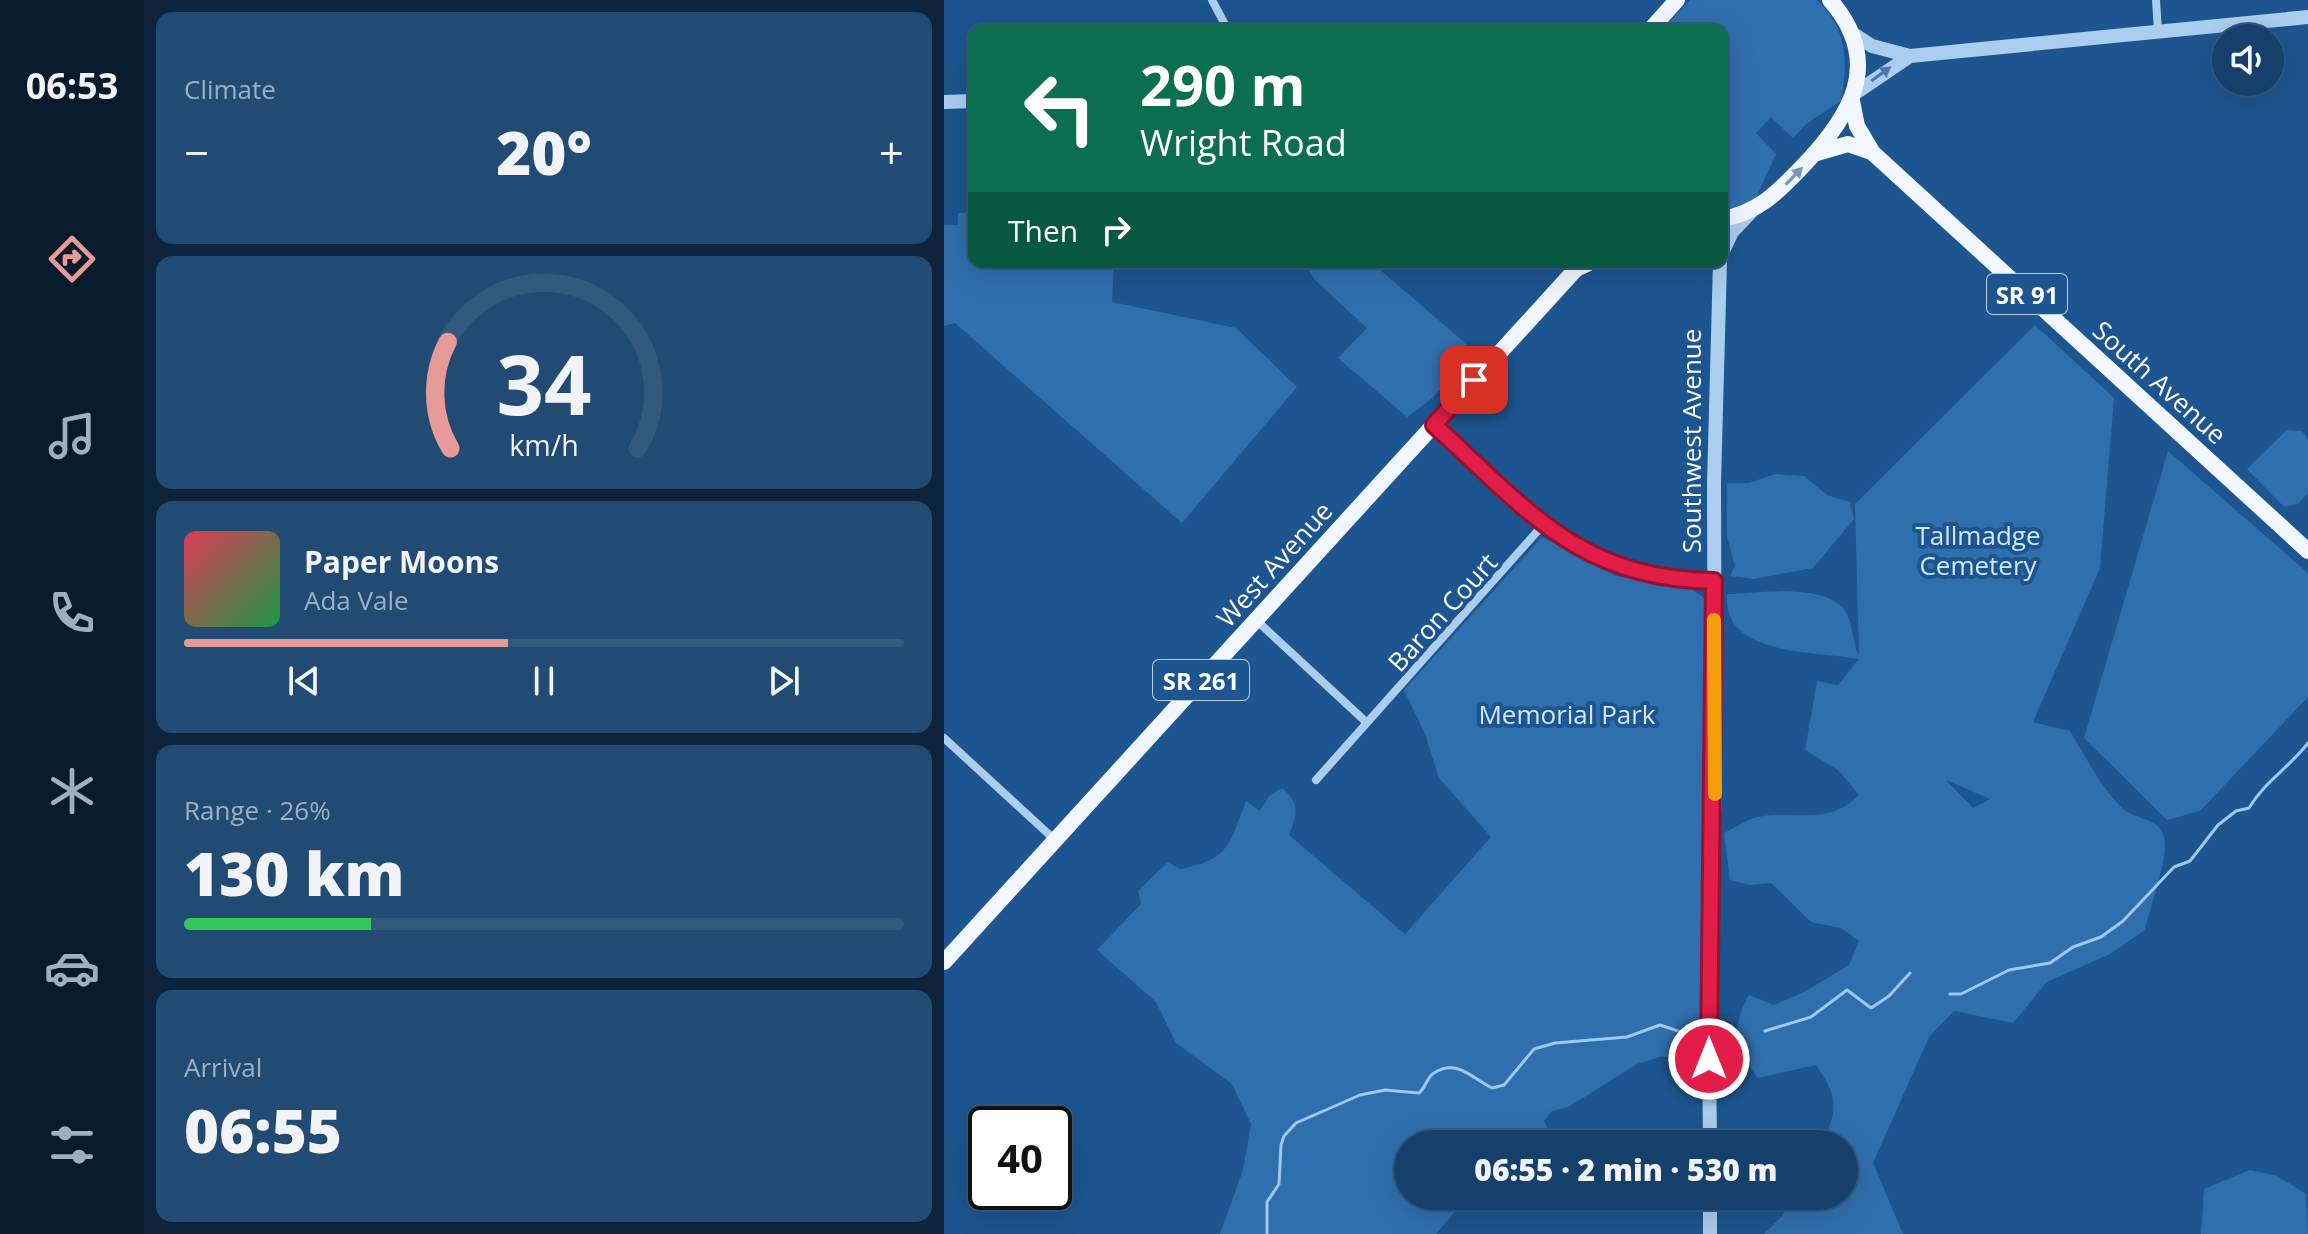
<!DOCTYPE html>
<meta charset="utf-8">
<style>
body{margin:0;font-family:"Open Sans",sans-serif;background:#224b73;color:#f1f3f6;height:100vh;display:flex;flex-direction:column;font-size:30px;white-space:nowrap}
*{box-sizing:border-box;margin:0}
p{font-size:26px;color:#9dafc1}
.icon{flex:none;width:44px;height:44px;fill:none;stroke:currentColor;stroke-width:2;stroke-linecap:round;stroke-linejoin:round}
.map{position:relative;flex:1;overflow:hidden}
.sheet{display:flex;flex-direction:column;gap:12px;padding:12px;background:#0c233b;width:800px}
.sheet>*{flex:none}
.guide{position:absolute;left:24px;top:24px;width:760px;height:244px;border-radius:16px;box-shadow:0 8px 32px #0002,0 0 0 2px #34597e;background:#0b6e4f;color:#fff;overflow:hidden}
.controls{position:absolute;left:1268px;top:24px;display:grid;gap:16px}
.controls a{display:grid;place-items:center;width:72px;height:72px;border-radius:50%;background:#15406b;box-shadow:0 8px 32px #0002,0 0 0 2px #34597e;font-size:40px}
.speed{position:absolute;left:24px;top:1106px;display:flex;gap:16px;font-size:40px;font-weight:700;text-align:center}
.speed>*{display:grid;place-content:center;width:104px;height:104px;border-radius:50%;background:#15406b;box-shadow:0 8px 32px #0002,0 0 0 2px #34597e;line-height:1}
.speed .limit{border:4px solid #111;border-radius:12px;background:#fff;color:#111}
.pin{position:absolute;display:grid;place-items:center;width:68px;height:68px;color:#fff;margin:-34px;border-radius:16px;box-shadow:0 4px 12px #0006}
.me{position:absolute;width:88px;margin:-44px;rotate:0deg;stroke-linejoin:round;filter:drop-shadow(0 0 6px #0008)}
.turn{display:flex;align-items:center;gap:28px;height:168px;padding:0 40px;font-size:36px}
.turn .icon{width:104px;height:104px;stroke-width:2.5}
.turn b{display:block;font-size:56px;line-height:68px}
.then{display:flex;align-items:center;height:76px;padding:0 40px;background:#0003;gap:16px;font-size:30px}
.big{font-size:60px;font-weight:800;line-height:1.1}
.sheet .widget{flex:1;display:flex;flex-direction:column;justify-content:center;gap:12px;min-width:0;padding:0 28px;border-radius:16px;background:#224b73}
.sheet .dial{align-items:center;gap:0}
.dial svg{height:208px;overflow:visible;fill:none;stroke:#34597e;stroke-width:7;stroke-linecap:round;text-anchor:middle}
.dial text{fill:#f1f3f6;stroke:none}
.song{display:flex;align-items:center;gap:24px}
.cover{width:96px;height:96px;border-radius:12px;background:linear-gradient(135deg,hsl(350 70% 55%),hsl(140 70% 35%))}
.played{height:8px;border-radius:4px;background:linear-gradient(90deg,#e69b98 45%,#34597e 45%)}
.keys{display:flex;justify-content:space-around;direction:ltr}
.heat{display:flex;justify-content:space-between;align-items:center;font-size:44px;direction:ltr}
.charge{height:12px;border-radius:6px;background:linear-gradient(90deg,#34c759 26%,#34597e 0)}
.trip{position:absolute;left:450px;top:1130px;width:464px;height:80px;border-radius:40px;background:#15406b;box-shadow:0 8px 32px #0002,0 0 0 2px #34597e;font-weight:800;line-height:80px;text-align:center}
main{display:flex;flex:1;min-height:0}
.menu{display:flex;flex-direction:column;width:144px;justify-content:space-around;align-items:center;background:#081a2b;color:#9dafc1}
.menu .icon{width:56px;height:56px}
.menu .active{color:#e69b98}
.menu b{font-size:36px;color:#f1f3f6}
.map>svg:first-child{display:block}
.green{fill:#306fad;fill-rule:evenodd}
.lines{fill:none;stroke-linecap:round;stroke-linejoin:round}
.stream{stroke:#9ec8ef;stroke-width:3}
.minor{stroke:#abcdee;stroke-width:8}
.tertiary{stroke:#abcdee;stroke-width:14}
.primary{stroke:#f2f7ff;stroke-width:16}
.oneway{fill:#4779ac}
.oneway2{fill:#7296bc}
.route-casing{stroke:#92132f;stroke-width:20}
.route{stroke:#e11d48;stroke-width:14}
.slow{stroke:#f59e0b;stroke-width:14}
.labels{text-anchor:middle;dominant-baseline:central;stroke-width:8;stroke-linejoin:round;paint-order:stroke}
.shield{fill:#1c558f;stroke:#bcd;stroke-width:2}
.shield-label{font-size:24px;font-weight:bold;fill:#fff}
.street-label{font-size:26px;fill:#fff;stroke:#1c558f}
.park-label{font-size:26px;fill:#d1e6fa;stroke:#1c558f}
</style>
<main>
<nav class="menu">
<b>06:53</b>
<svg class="icon active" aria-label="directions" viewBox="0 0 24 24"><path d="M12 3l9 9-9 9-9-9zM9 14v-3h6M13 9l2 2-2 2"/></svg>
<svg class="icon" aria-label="music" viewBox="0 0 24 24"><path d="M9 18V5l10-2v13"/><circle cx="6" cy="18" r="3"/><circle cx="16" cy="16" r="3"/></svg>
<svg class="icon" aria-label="phone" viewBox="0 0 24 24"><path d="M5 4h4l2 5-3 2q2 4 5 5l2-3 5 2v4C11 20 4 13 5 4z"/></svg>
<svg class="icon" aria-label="climate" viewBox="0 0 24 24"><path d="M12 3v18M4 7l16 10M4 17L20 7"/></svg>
<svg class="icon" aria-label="car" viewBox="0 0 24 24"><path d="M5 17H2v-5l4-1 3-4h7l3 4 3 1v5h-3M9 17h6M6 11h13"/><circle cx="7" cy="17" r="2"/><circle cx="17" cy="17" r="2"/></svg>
<svg class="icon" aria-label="filters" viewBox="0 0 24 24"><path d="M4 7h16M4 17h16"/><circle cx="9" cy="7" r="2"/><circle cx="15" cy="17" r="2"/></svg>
</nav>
<section class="sheet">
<div class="widget"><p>Climate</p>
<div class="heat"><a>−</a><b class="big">20°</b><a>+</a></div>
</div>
<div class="widget dial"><svg viewBox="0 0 100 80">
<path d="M14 69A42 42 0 1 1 86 69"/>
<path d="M14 69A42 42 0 0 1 13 28" stroke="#e69b98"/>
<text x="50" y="56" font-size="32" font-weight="700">34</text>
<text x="50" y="72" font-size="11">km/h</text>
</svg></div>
<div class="widget">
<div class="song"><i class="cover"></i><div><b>Paper Moons</b><p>Ada Vale</p></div></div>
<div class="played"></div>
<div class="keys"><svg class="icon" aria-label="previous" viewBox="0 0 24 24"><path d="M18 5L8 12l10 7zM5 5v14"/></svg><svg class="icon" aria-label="pause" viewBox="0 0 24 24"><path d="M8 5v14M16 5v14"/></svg><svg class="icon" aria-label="next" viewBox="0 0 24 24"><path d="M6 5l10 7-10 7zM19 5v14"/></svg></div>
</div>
<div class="widget"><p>Range · 26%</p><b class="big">130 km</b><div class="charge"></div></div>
<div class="widget"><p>Arrival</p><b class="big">06:55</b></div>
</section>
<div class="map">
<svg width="1364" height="1234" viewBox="0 0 1364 1234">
<rect width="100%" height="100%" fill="#1c558f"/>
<g class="green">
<path d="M 746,0 L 873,0 C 904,29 904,62 897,101 L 862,124 L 849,138 L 827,117 L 812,133 L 832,154 L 811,200 L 783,210 L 778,211 L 778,30 L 718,30 Z"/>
<polygon points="14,213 30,213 30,262 170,262 168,302 292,328 353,387 238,523 11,323 0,326 0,225 14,225"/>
<polygon points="360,262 427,262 520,342 530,355 486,400 463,417 394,358 423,328 370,279"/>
<path d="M 1091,325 L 1170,398 L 1156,568 L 1089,722 L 1126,731 C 1142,757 1156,786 1178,808 C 1193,822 1221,816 1221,845 C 1221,869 1206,906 1201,930 L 1166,954 L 1103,982 L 1069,1023 L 1010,1011 L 985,1037 L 929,1163 L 959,1234 L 820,1234 L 838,1216 L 849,1196 L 900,1196 L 900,1144 L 877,1144 C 895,1110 894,1096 872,1065 L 814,1078 C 792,1049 786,1028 805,995 L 830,1005 L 862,991 L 905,965 L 915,941 L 897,928 L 867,922 L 827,883 L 806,885 L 786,880 L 780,833 C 790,828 803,819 814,817 C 853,809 883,827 915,795 L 894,770 L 861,750 L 873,681 L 894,685 L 915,659 C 875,651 777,657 783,594 C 813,593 887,582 903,614 C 909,626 909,644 915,656 L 911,504 ZM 1002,780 L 1046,799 L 1029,808 Z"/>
<polygon points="1343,430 1358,431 1364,439 1364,493 1354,504 1340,507 1303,469"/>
<polygon points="1224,451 1364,573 1364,697 1256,811 1223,820 1140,738"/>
<polygon points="831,474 860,476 883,495 906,502 910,519 869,568 810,579 786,576 791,566 783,537 783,483 805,483"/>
<path d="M 598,537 L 672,576 L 748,589 L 761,599 L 762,818 L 757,1050 L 750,1051 L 748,1056 L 716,1057 L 693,1064 L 626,1106 L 607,1112 L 600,1121 L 605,1131 L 623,1138 L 623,1144 L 464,1144 L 464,1196 L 524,1196 L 492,1234 L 276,1234 L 299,1170 L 307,1124 L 288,1084 L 232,1043 L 212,1002 L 153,950 L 197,904 L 194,891 L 224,862 L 236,869 C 285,860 285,845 302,801 L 316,811 L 325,796 L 338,788 C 357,804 353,814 345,835 L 461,934 L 547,837 L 495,778 L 481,734 L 460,690 Z"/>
<polygon points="1306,1170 1333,1176 1362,1194 1364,1234 1257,1234 1260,1189"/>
</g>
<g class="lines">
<g class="stream">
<path d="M 1006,994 L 1017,994 L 1065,970 L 1106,963 L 1129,947 L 1157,937 L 1179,921 L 1230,867 L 1246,861 L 1274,825 L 1292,811 L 1305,808 C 1321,781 1345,768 1364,743"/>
<polyline points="821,1031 867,1017 903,990 927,1008 945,996 966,973"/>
<path d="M 323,1234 L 323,1202 L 335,1184 L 337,1145 L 340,1136 L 352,1123 L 416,1095 L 441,1090 L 475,1093 C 482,1087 483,1077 490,1073 C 513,1058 529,1079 548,1088 L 560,1085 L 590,1049 L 611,1043 L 683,1037 L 716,1025 L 749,1036"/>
</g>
<g class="minor">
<polyline points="268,0 284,30"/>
<polyline points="1212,0 1214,31"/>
<path d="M 490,425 C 584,510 634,578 770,581"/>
<polyline points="312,620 421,721"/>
<polyline points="0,738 111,840"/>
<polyline points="372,780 599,525"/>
</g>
<g class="tertiary">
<polyline points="905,31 928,46 966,56"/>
<polyline points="910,94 966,56 1364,17"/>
<polyline points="0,102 30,101"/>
<polyline points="778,253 788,232 807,212"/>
<polyline points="766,1144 764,950 771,793 770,483 776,262"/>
<polyline points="766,1234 766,1196"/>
</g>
<g class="primary">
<polyline points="706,30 733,0"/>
<polyline points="908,101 913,126 929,153 1364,551"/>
<polyline points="873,153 904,144 927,152"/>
<path d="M 778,219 C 814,213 834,192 858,167 C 906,117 941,63 886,0"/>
<polyline points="0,962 632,269 647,262"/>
</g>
</g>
<defs><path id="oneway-solid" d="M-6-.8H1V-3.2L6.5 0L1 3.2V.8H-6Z" transform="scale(2)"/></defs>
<use class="oneway" href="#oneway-solid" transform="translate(937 74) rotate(-36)"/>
<use class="oneway2" href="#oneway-solid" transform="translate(850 176) rotate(-46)"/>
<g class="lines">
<g class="route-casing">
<path id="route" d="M 530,380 L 490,425 C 583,509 634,579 770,581 L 765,1059"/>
</g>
<use href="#route" class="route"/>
<polyline class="slow" points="770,620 771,794"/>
</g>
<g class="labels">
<g class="shield">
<rect x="1043" y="274" width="80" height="40" rx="6"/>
<rect x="209" y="660" width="96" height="40" rx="6"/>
</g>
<g class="shield-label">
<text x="1083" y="294">SR 91</text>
<text x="257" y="680">SR 261</text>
</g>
<g class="street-label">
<text transform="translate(1216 382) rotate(42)">South Avenue</text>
<text transform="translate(747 441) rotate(-90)">Southwest Avenue</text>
<text transform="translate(330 564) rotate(-48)">West Avenue</text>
<text transform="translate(498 612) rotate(-48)">Baron Court</text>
</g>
<g class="park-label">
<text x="1034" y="535">Tallmadge<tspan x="1034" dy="30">Cemetery</tspan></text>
<text x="623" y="714">Memorial Park</text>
</g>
</g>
</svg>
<div class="controls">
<a><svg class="icon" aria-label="sound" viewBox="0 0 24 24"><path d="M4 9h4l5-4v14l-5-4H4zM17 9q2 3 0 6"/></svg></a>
</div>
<div class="speed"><div class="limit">40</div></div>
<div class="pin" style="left:530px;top:380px;background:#d93025"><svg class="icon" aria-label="arrive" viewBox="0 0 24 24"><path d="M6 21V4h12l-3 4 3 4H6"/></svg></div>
<svg class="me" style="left:765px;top:1059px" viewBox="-20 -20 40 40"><circle r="17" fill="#e11d48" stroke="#fff" stroke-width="3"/><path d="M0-11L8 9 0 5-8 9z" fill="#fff"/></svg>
<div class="trip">06:55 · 2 min · 530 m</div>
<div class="guide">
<div class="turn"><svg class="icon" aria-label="left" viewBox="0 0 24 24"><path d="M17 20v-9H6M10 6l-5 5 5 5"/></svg><div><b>290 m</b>Wright Road</div></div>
<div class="then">Then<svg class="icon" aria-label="right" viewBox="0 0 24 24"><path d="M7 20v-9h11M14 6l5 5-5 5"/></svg></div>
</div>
</div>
</main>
